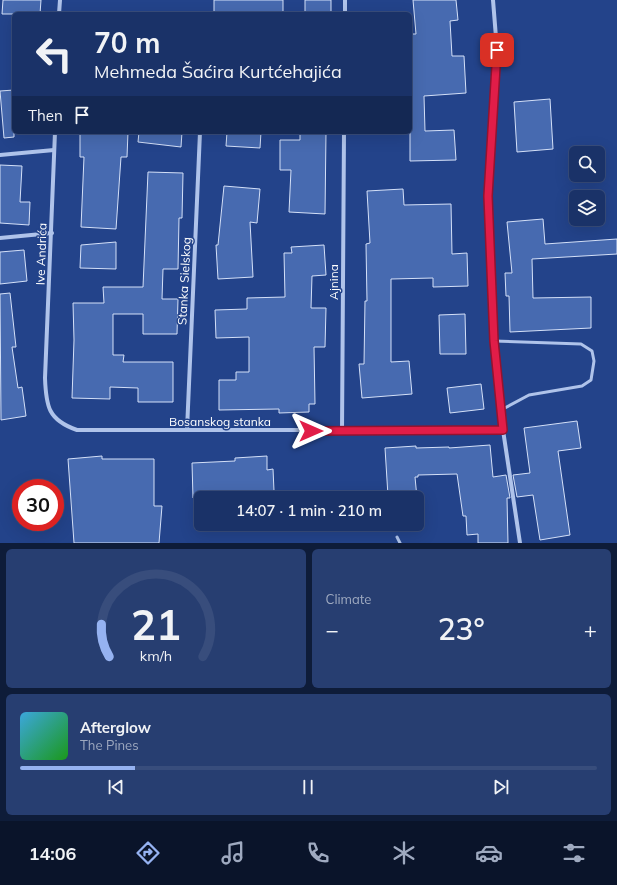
<!DOCTYPE html>
<meta charset="utf-8">
<style>
body{margin:0;font-family:Mulish,sans-serif;background:#273e71;color:#f1f3f6;height:100vh;display:flex;flex-direction:column;font-size:15px;white-space:nowrap}
*{box-sizing:border-box;margin:0}
p{font-size:13px;color:#9faac0}
.icon{flex:none;width:22px;height:22px;fill:none;stroke:currentColor;stroke-width:2;stroke-linecap:round;stroke-linejoin:round}
.map{position:relative;height:543px;overflow:hidden}
.details{display:flex;flex-direction:column;gap:6px;padding:6px;background:#0e1c39;flex:1}
.details>*{flex:none}
.top-card{position:absolute;left:12px;top:12px;width:400px;height:122px;border-radius:6px;box-shadow:0 4px 16px #0002,0 0 0 1px #384d7c;background:#1a3268;color:#f1f3f6;overflow:hidden}
.controls{position:absolute;left:569px;top:146px;display:grid;gap:8px}
.controls a{display:grid;place-items:center;width:36px;height:36px;border-radius:6px;background:#1a3268;box-shadow:0 4px 16px #0002,0 0 0 1px #384d7c;font-size:20px}
.speed{position:absolute;left:12px;top:479px;display:flex;gap:8px;font-size:20px;font-weight:700;text-align:center}
.speed>*{display:grid;place-content:center;width:52px;height:52px;border-radius:50%;background:#1a3268;box-shadow:0 4px 16px #0002,0 0 0 1px #384d7c;line-height:1}
.speed .limit{border:6px solid #d22;background:#fff;color:#111}
.pin{position:absolute;display:grid;place-items:center;width:34px;height:34px;color:#fff;margin:-17px;border-radius:8px;box-shadow:0 2px 6px #0006}
.me{position:absolute;width:44px;margin:-22px;rotate:90deg;stroke-linejoin:round;filter:drop-shadow(0 0 3px #0008)}
.turn{display:flex;align-items:center;gap:14px;height:84px;padding:0 16px;font-size:18px}
.turn .icon{width:52px;height:52px;stroke-width:2.5}
.turn b{display:block;font-size:28px;line-height:34px}
.then{display:flex;align-items:center;height:38px;padding:0 16px;background:#0003;gap:8px;font-size:15px}
.big{font-size:30px;font-weight:600;line-height:1.1}
.details .card{flex:1;display:flex;flex-direction:column;justify-content:center;gap:6px;min-width:0;padding:0 14px;border-radius:6px;background:#273e71}
.details .dial{align-items:center;gap:0}
.dial svg{height:104px;overflow:visible;fill:none;stroke:#384d7c;stroke-width:7;stroke-linecap:round;text-anchor:middle}
.dial text{fill:#f1f3f6;stroke:none}
.song{display:flex;align-items:center;gap:12px}
.cover{width:48px;height:48px;border-radius:6px;background:linear-gradient(135deg,hsl(200 70% 55%),hsl(120 70% 35%))}
.played{height:4px;border-radius:2px;background:linear-gradient(90deg,#95b2f1 20%,#384d7c 20%)}
.keys{display:flex;justify-content:space-around;direction:ltr}
.heat{display:flex;justify-content:space-between;align-items:center;font-size:22px;direction:ltr}
.details .tiles{flex:1;display:grid;gap:6px;grid-template-columns:1fr 1fr}
.card:last-child{grid-column:span 2}
.trip{position:absolute;left:194px;top:491px;width:230px;height:40px;border-radius:6px;background:#1a3268;box-shadow:0 4px 16px #0002,0 0 0 1px #384d7c;font-weight:600;line-height:40px;text-align:center}
.tabs{display:flex;height:64px;justify-content:space-around;align-items:center;background:#0a142a;color:#9faac0}
.tabs .icon{width:28px;height:28px}
.tabs .on{color:#95b2f1}
.tabs b{font-size:18px;color:#f1f3f6}
.map>svg:first-child{display:block}
.building{fill:#476ab0;stroke:#d4e0f8}
.lines{fill:none;stroke-linecap:round;stroke-linejoin:round}
.lane{stroke:#afc3ea;stroke-width:3}
.street{stroke:#afc3ea;stroke-width:4}
.route-casing{stroke:#92132f;stroke-width:10}
.route{stroke:#e11d48;stroke-width:7}
.labels{text-anchor:middle;dominant-baseline:central;stroke-width:3;stroke-linejoin:round;paint-order:stroke}
.street-label{font-size:12px;fill:#fff;stroke:#23438a}
</style>
<div class="map">
<svg width="617" height="543" viewBox="0 0 617 543">
<rect width="100%" height="100%" fill="#23438a"/>
<g class="building">
<polygon points="3,0 41,0 40,14 2,14"/>
<polygon points="214,0 283,0 283,13 214,14"/>
<rect x="305" y="0" width="26" height="14"/>
<polygon points="413,0 456,0 458,20 450,21 452,56 464,56 466,93 424,96 425,131 454,130 456,160 410,161 410,34 416,34"/>
<polygon points="14,90 14,137 4,138 0,91"/>
<polygon points="550,99 553,149 517,152 514,102"/>
<polygon points="80,132 128,132 127,157 121,157 116,229 81,227 84,157 80,157"/>
<polygon points="139,132 182,132 181,147 138,142"/>
<polygon points="227,132 261,132 260,148 226,146"/>
<polygon points="300,132 326,132 325,214 289,212 291,170 280,170 280,140 300,140"/>
<polygon points="0,165 22,166 20,202 30,202 29,225 0,223"/>
<polygon points="148,172 183,173 182,218 179,218 178,269 163,269 162,299 178,299 177,334 143,334 143,314 113,314 113,355 124,355 123,362 173,362 173,402 138,402 138,388 110,387 110,399 72,398 74,340 73,303 104,303 103,287 143,287"/>
<polygon points="224,186 260,189 257,223 250,222 253,277 218,279 216,245 218,245"/>
<polygon points="403,189 404,205 451,204 452,254 467,253 468,286 433,287 433,278 391,279 391,362 409,361 412,394 362,398 359,364 364,364 365,301 367,301 366,244 370,243 367,191"/>
<polygon points="543,219 545,244 617,239 617,254 532,259 533,298 591,297 591,328 510,332 509,296 506,296 505,273 512,273 507,222"/>
<polygon points="116,242 116,269 80,268 81,245"/>
<polygon points="324,245 326,275 312,276 311,308 326,308 325,347 314,347 315,404 309,404 309,412 279,413 279,409 219,410 219,380 236,380 236,372 249,372 249,337 216,338 215,310 247,309 247,298 285,297 284,253 292,253 291,247"/>
<polygon points="24,250 27,281 0,284 0,252"/>
<polygon points="10,293 16,347 12,347 18,388 22,387 26,416 1,420 0,294"/>
<polygon points="465,314 466,354 440,354 439,315"/>
<polygon points="481,384 484,409 450,413 447,388"/>
<polygon points="577,421 581,448 558,451 570,535 540,540 533,495 517,497 513,475 530,473 524,428"/>
<polygon points="490,445 493,477 506,475 510,498 507,498 508,543 478,543 478,534 467,535 466,516 463,516 457,474 418,475 418,477 415,477 417,498 374,498 388,496 385,448 416,446 416,448 449,447 449,448"/>
<polygon points="102,456 102,459 154,459 154,506 162,506 159,543 74,543 68,459"/>
<polygon points="267,456 267,470 273,469 274,491 248,493 248,498 193,498 192,463 235,461 235,458"/>
</g>
<g class="lines">
<g class="lane">
<polyline points="494,341 581,344 592,351 594,361 591,380 582,386 529,395 501,410"/>
<polyline points="397,537 400,543"/>
</g>
<g class="street">
<polyline points="493,0 497,50 488,196 494,341 503,430 520,543"/>
<polyline points="59,14 60,0"/>
<polyline points="345,14 345,0"/>
<path d="M 55,132 L 45,378 C 46,406 48,420 77,430 L 503,430"/>
<polyline points="0,155 54,150"/>
<polyline points="0,238 52,233"/>
<polyline points="187,430 200,132"/>
<polyline points="342,431 344,132"/>
</g>
</g>
<g class="lines">
<g class="route-casing">
<polyline id="route" points="311,431 503,430 494,341 488,196 497,50"/>
</g>
<use href="#route" class="route"/>
</g>
<g class="labels">
<g class="street-label">
<text transform="translate(41 254) rotate(-88)">Ive Andrića</text>
<text transform="translate(184 281) rotate(-87)">Stanka Sielskog</text>
<text transform="translate(333 282) rotate(-90)">Ajnina</text>
<text x="220" y="421">Bosanskog stanka</text>
</g>
</g>
</svg>
<div class="controls">
<a><svg class="icon" aria-label="search" viewBox="0 0 24 24"><circle cx="10" cy="10" r="6"/><path d="M15 15l6 6"/></svg></a>
<a><svg class="icon" aria-label="layers" viewBox="0 0 24 24"><path d="M12 4l9 5-9 5-9-5zM3 14l9 5 9-5"/></svg></a>
</div>
<div class="speed"><div class="limit">30</div></div>
<div class="pin" style="left:497px;top:50px;background:#d93025"><svg class="icon" aria-label="arrive" viewBox="0 0 24 24"><path d="M6 21V4h12l-3 4 3 4H6"/></svg></div>
<svg class="me" style="left:311px;top:431px" viewBox="-20 -20 40 40"><path d="M0-17L14 15 0 8-14 15z" fill="#e11d48" stroke="#fff" stroke-width="4"/></svg>
<div class="trip">14:07 · 1 min · 210 m</div>
<div class="top-card">
<div class="turn"><svg class="icon" aria-label="left" viewBox="0 0 24 24"><path d="M17 20v-9H6M10 6l-5 5 5 5"/></svg><div><b>70 m</b>Mehmeda Šaćira Kurtćehajića</div></div>
<div class="then">Then<svg class="icon" aria-label="arrive" viewBox="0 0 24 24"><path d="M6 21V4h12l-3 4 3 4H6"/></svg></div>
</div>
</div>
<section class="details">
<div class="tiles">
<div class="card dial"><svg viewBox="0 0 100 80">
<path d="M14 69A42 42 0 1 1 86 69"/>
<path d="M14 69A42 42 0 0 1 8 44" stroke="#95b2f1"/>
<text x="50" y="56" font-size="32" font-weight="700">21</text>
<text x="50" y="72" font-size="11">km/h</text>
</svg></div>
<div class="card"><p>Climate</p>
<div class="heat"><a>−</a><b class="big">23°</b><a>+</a></div>
</div>
<div class="card">
<div class="song"><i class="cover"></i><div><b>Afterglow</b><p>The Pines</p></div></div>
<div class="played"></div>
<div class="keys"><svg class="icon" aria-label="previous" viewBox="0 0 24 24"><path d="M18 5L8 12l10 7zM5 5v14"/></svg><svg class="icon" aria-label="pause" viewBox="0 0 24 24"><path d="M8 5v14M16 5v14"/></svg><svg class="icon" aria-label="next" viewBox="0 0 24 24"><path d="M6 5l10 7-10 7zM19 5v14"/></svg></div>
</div>
</div>
</section>
<nav class="tabs">
<b>14:06</b>
<svg class="icon on" aria-label="directions" viewBox="0 0 24 24"><path d="M12 3l9 9-9 9-9-9zM9 14v-3h6M13 9l2 2-2 2"/></svg>
<svg class="icon" aria-label="music" viewBox="0 0 24 24"><path d="M9 18V5l10-2v13"/><circle cx="6" cy="18" r="3"/><circle cx="16" cy="16" r="3"/></svg>
<svg class="icon" aria-label="phone" viewBox="0 0 24 24"><path d="M5 4h4l2 5-3 2q2 4 5 5l2-3 5 2v4C11 20 4 13 5 4z"/></svg>
<svg class="icon" aria-label="climate" viewBox="0 0 24 24"><path d="M12 3v18M4 7l16 10M4 17L20 7"/></svg>
<svg class="icon" aria-label="car" viewBox="0 0 24 24"><path d="M5 17H2v-5l4-1 3-4h7l3 4 3 1v5h-3M9 17h6M6 11h13"/><circle cx="7" cy="17" r="2"/><circle cx="17" cy="17" r="2"/></svg>
<svg class="icon" aria-label="filters" viewBox="0 0 24 24"><path d="M4 7h16M4 17h16"/><circle cx="9" cy="7" r="2"/><circle cx="15" cy="17" r="2"/></svg>
</nav>
